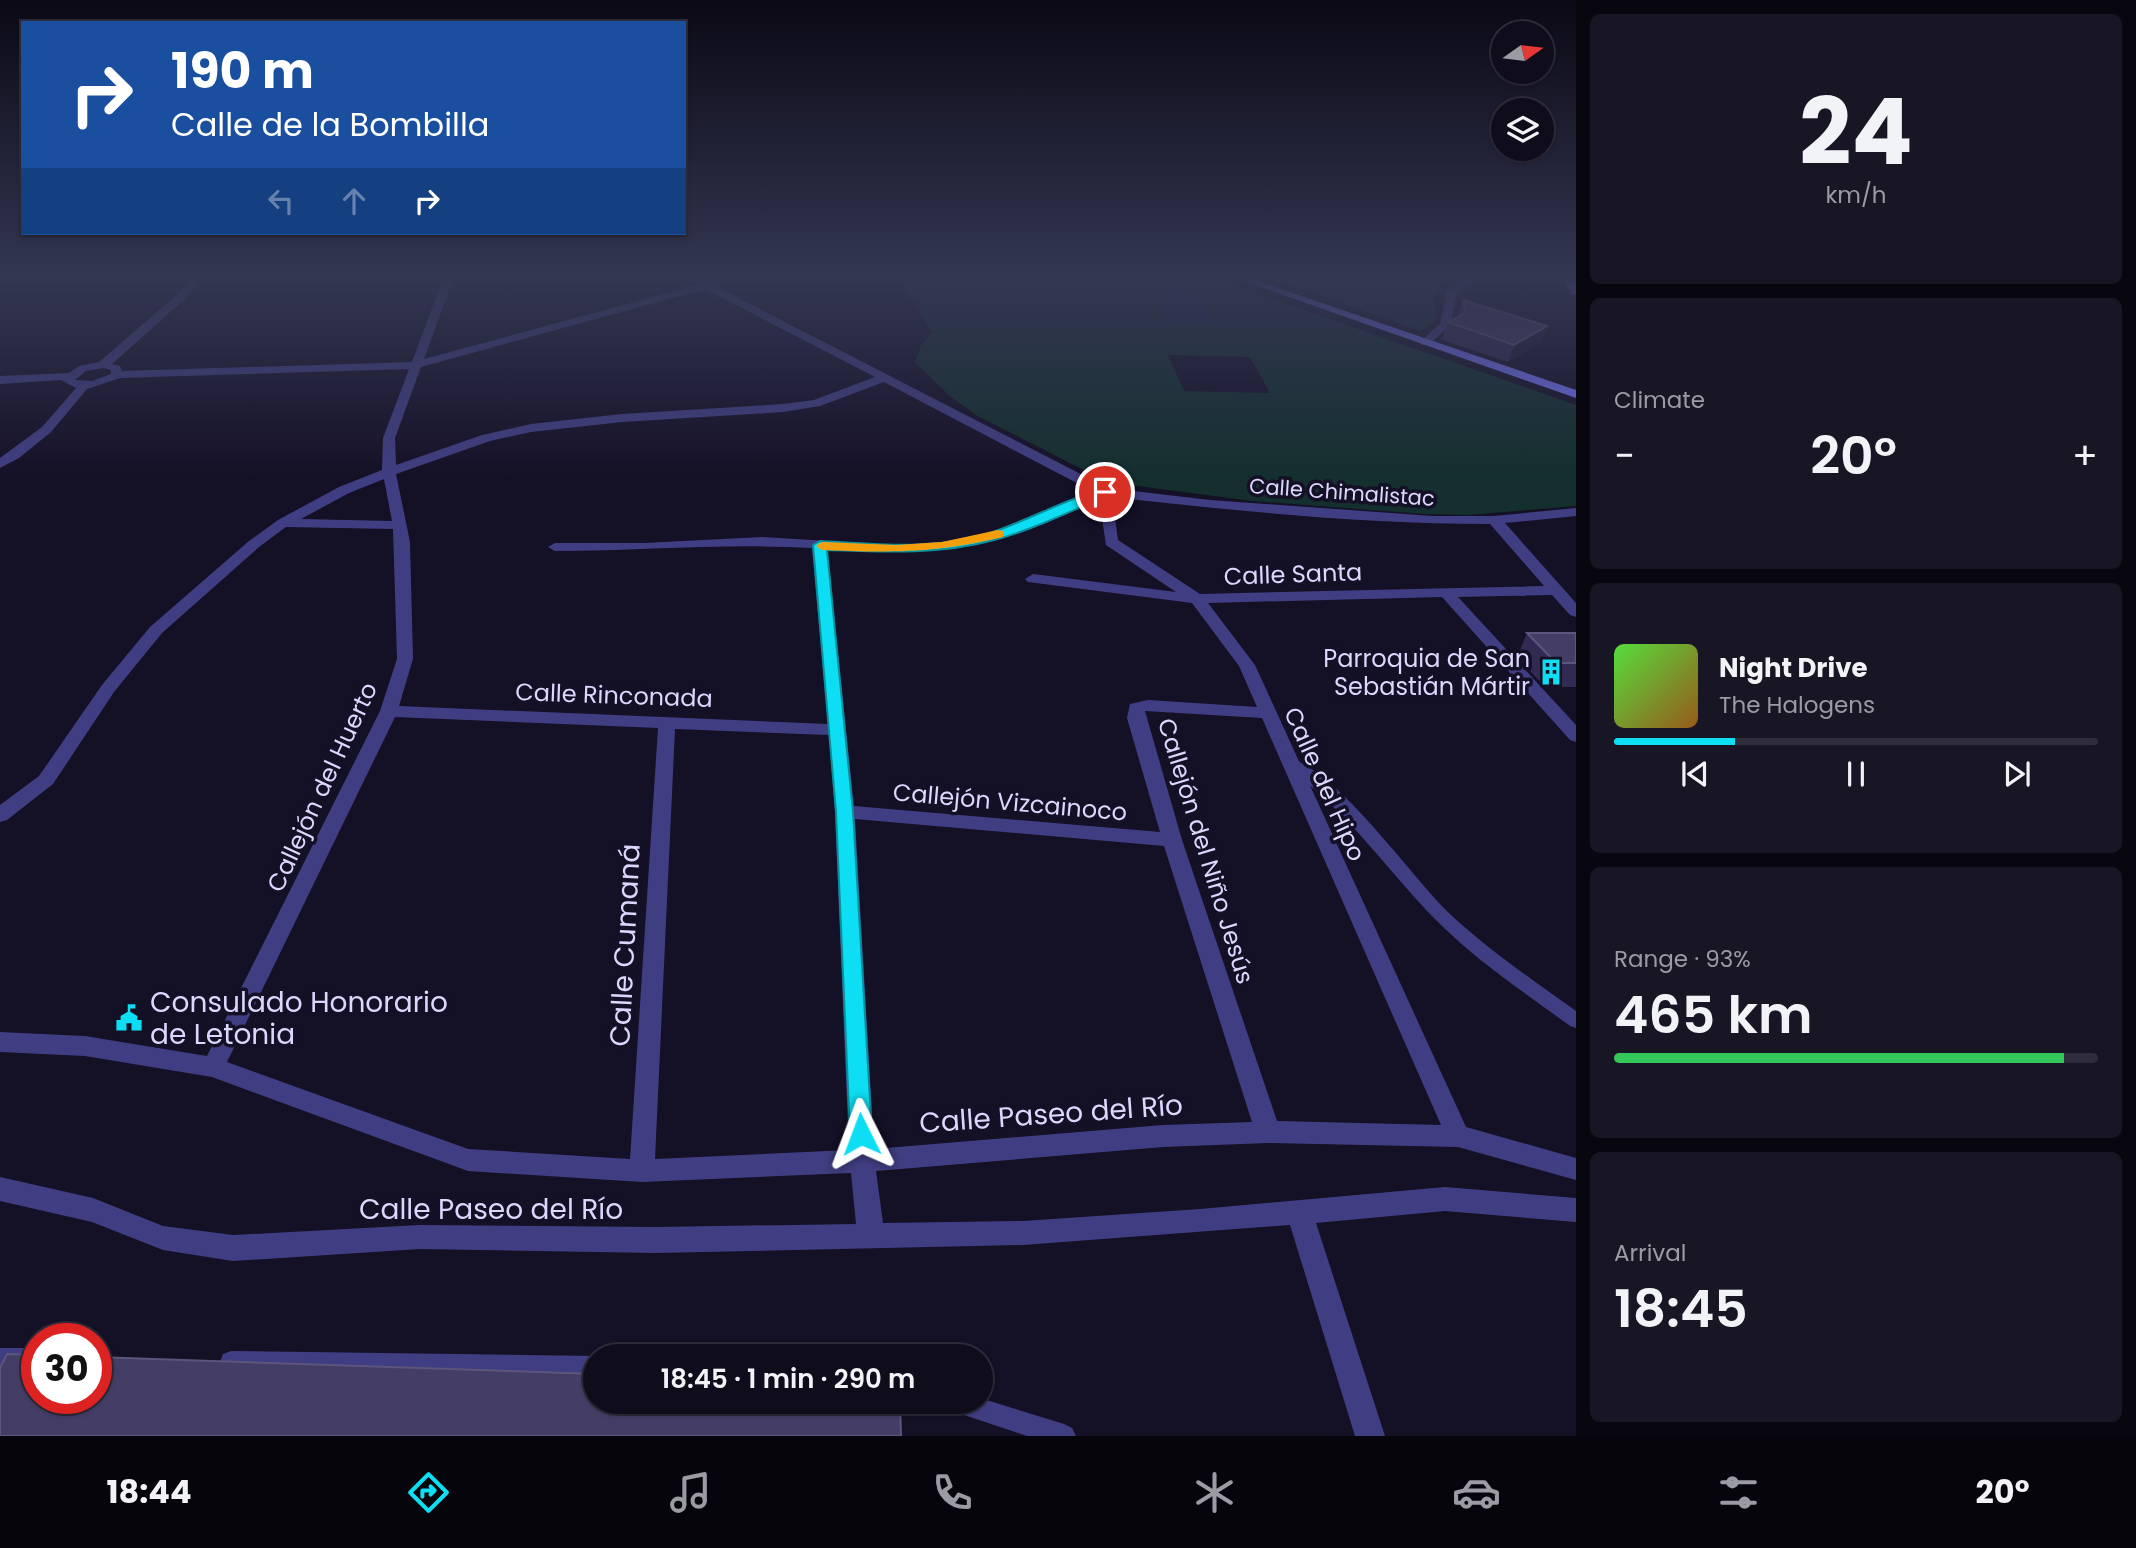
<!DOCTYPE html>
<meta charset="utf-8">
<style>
body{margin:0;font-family:Poppins,sans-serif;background:#181525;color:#f1f3f6;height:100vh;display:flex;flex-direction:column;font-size:26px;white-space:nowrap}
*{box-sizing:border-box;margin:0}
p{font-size:23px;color:#9b9ba3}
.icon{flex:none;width:38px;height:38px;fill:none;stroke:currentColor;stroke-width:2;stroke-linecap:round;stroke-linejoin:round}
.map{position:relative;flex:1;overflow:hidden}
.sheet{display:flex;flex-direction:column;gap:14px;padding:14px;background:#08070f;width:560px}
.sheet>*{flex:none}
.banner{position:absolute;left:21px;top:21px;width:665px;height:214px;border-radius:0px;box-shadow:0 2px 5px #0004,0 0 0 2px #2f2c3b;background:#1a4fa0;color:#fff;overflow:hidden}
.needle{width:46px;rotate:76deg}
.fabs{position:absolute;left:1491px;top:21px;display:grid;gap:14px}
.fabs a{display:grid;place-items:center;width:63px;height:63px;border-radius:50%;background:#0f0c1c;box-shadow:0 2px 5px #0004,0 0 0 2px #2f2c3b;font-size:35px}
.speed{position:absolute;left:21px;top:1323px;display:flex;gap:14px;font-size:35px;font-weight:700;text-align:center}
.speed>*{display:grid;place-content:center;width:91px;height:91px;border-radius:50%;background:#0f0c1c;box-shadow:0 2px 5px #0004,0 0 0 2px #2f2c3b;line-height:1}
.speed .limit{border:10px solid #d22;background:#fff;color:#111}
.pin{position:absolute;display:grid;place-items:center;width:60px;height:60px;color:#fff;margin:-30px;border:4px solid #fff;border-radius:50%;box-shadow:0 2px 7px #0007}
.me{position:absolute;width:77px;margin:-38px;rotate:357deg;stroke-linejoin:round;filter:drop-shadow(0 0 5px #0008)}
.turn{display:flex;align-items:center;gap:24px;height:147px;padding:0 35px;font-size:32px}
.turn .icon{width:91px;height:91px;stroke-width:2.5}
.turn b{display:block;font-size:49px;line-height:60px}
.lanes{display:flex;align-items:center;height:66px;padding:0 35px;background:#0003;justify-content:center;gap:35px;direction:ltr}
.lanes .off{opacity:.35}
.big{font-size:52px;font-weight:600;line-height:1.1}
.sheet .tile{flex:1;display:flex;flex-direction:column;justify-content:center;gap:10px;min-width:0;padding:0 24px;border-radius:10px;background:#181525}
.sheet .dial{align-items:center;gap:0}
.dial b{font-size:91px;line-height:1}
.song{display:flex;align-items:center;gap:21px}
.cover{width:84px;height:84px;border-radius:10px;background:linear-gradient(135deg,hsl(110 70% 55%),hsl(30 70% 35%))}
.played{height:7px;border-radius:4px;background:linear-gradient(90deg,#0ddef3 25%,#2f2c3b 25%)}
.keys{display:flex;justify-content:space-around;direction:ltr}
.heat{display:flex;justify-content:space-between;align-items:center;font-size:38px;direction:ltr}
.charge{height:10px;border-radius:5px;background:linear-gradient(90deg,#34c759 93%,#2f2c3b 0)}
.trip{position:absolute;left:583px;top:1344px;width:410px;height:70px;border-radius:35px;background:#0f0c1c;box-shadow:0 2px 5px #0004,0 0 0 2px #2f2c3b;font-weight:600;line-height:70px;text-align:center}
.dock{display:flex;height:112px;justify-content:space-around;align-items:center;background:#06050b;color:#9b9ba3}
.dock .icon{width:49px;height:49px}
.dock .on{color:#0ddef3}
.dock b{font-size:32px;color:#f1f3f6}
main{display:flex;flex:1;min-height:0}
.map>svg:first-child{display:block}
.green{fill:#142f2e;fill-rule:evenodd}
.water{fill:#112749}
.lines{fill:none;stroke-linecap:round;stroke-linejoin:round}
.lane{fill:#403e82;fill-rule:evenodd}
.street{fill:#403e82;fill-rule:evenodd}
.secondary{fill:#7573f8;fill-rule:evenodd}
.wall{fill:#322a53}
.shaded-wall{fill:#1e1839}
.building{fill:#443d65;stroke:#5c557d;stroke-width:2}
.route{fill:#0ddef3;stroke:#08909e;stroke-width:2}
.slow{fill:#f59e0b}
.labels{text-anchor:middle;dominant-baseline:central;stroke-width:7;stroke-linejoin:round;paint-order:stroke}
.far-street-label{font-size:21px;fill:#dbd7fd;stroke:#141026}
.street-label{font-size:24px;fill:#dbd7fd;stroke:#141026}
.poi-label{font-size:24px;fill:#dbd7fd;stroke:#141026;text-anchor:end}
.near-street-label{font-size:28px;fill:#dbd7fd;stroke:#141026}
.near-poi-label{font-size:28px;fill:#dbd7fd;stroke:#141026;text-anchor:start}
</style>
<main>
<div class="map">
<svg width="1576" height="1436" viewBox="0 0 1576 1436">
<rect width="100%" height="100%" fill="#141026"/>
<g class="green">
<path d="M 903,279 L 1215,279 L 1576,405 L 1576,506 L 1467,515 L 1424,514 L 1252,501 L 1107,482 L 976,415 L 951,397 L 915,362 L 921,345 L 932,332 L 911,297 ZM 1168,355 L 1250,357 L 1270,393 L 1184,391 Z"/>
<path d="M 1284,279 L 1449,279 C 1431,285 1435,304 1436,319 L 1421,331 L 1282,282 L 1287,280 Z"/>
</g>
<polygon class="water" points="1146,279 1191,279 1216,324 1167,323"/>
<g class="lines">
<g class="lane">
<path d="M 1289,758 C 1338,771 1410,875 1449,913 C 1488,950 1533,980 1576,1011 L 1576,1028 L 1570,1026 C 1524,992 1475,960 1435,919 C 1384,867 1345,807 1284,766 L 1282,763 Z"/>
<rect x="0" y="1348" width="37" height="22"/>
<polygon points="231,1351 595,1356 597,1356 595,1378 231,1373 223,1370 220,1362 223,1354"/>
<polygon points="980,1398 1064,1424 1072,1428 1076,1436 1027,1436 949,1410 945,1402 980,1402"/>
</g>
<g class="street">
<path d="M 192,279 L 202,279 L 186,298 L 112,364 L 120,366 L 122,371 L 412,362 L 443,279 L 453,279 L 424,359 L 697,285 L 689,279 L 707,282 L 734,279 L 715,286 L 1108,488 L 1210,500 L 1433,516 L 1494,516 L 1576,508 L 1576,516 L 1505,523 L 1576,603 L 1576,617 L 1570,615 L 1552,595 L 1458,597 L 1576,725 L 1576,742 L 1570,740 L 1442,597 L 1208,603 L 1255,665 L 1466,1127 L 1576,1158 L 1576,1180 L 1458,1147 L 1268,1143 L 1163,1147 L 876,1171 L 883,1223 L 1023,1221 L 1200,1209 L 1445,1187 L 1576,1198 L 1576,1222 L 1445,1211 L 1316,1223 L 1385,1436 L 1355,1436 L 1290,1225 L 1023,1245 L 655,1253 L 420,1249 L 233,1261 L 163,1250 L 92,1222 L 0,1201 L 0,1177 L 93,1198 L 163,1226 L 233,1235 L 420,1225 L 655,1227 L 856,1224 L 851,1173 L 642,1182 L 468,1171 L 212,1077 L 85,1056 L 0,1052 L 0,1032 L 85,1036 L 207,1056 L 380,711 L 397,659 L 393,529 L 286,527 L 259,547 L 162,633 L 114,692 L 53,784 L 7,820 L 0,822 L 0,805 L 39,776 L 102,685 L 150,627 L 249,541 L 278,520 L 339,487 L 382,470 L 383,438 L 409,369 L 120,378 L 87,389 L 51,432 L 19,458 L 0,468 L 0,458 L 42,427 L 76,388 L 61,380 L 0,384 L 0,376 L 69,373 L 79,366 L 99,362 L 178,294 ZM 705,289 L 875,377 L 814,400 L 783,404 L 622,414 L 531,424 L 482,435 L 396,465 L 395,438 L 421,367 ZM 103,368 L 111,370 L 111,374 L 92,381 L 75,380 L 86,371 ZM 884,382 L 1094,492 L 988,533 L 942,542 L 896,545 L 762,537 L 644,543 L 555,543 L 548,547 L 555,551 C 641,551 727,543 812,548 L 828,724 L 399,706 L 413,659 L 410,542 L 396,474 L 490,441 L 531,432 L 622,422 L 783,412 L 820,406 ZM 384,479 L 392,521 L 301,519 L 349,493 ZM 1112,497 C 1237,511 1364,524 1490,524 L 1544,586 L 1200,594 L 1118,540 ZM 1099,499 L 1106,545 L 1176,592 L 1033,574 L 1025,579 L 1028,582 L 1192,603 L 1239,666 L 1257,707 L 1148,700 L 1130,704 L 1127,718 L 1160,832 L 854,806 L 827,549 C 883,553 938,555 993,541 C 1029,531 1065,513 1099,499 ZM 1145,711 L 1262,718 L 1441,1125 L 1277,1121 L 1182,840 ZM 395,717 L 658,728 L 630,1159 L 468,1149 L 227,1062 ZM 675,729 L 829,735 L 835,812 L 849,1150 L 655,1159 ZM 855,819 L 1164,846 L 1252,1122 L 1163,1125 L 874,1149 Z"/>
<polygon points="1463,279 1475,279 1457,293 1450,325 1429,345 1421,345 1421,341 1440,324 1446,293"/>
</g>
<g class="secondary">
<polygon points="1238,279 1252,279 1576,390 1576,398"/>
<polygon points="1562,279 1572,279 1576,285 1576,295 1572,294"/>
</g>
</g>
<g class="wall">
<polygon points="1463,300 1547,326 1541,343 1508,362 1442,340 1448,322 1457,317"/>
<polygon points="1527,633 1576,633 1576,687 1545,687 1517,657"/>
</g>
<polygon class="shaded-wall" points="1547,326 1541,343 1508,362 1514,345"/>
<g class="building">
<polygon points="1463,300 1547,326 1514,345 1448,322 1465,313"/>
<polygon points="1527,633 1576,633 1576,663 1556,663"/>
<polygon points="7,1354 37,1355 37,1398 96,1398 96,1357 595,1374 595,1402 900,1402 901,1436 0,1436 0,1368"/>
</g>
<linearGradient id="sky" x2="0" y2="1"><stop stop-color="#0b0915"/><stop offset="0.58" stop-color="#343752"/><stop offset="1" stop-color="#343752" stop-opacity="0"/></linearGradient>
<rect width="1576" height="480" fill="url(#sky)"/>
<path class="route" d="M 1105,488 L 1112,492 L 1110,495 C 1072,510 1033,530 994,540 C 939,555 883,552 827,550 L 853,812 L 872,1134 L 869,1141 L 861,1144 L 853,1141 L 850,1134 L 836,812 L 813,545 L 820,541 C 875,544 936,551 990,533 C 1029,520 1066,499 1105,488 Z"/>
<path class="slow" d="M 998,530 L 1003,531 L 1003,537 C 936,553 890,553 822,550 L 816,546 L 822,542 L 896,545 L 942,542 Z"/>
<defs>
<g id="building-bare" transform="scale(2.1)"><path d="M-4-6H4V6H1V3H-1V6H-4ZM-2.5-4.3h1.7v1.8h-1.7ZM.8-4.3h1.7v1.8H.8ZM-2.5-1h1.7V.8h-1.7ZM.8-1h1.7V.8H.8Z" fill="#0ddef3" stroke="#141026" stroke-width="2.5" paint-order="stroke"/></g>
<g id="civic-bare" transform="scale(2.1)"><path d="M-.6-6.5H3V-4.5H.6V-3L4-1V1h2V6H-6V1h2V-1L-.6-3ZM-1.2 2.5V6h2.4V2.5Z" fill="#0ddef3" stroke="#141026" stroke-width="2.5" paint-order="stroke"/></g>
</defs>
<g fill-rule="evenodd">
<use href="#building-bare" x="1551" y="672"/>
<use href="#civic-bare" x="129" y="1018"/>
</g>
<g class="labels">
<g class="far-street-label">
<text transform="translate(1342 492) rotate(4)">Calle Chimalistac</text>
</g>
<g class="street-label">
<text transform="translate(1293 574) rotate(-2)">Calle Santa</text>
<text transform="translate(614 695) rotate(2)">Calle Rinconada</text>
<text transform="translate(1325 784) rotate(66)">Calle del Hipo</text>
<text transform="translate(322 787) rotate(-65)">Callejón del Huerto</text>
<text transform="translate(1010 802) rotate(5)">Callejón Vizcainoco</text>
<text transform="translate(1206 851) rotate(73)">Callejón del Niño Jesús</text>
</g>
<g class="poi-label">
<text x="1530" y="658">Parroquia de San<tspan x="1530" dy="28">Sebastián Mártir</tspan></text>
</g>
<g class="near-street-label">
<text transform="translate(625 945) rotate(-87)">Calle Cumaná</text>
<text transform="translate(1051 1114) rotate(-4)">Calle Paseo del Río</text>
<text x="491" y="1209">Calle Paseo del Río</text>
</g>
<g class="near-poi-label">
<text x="150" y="1002">Consulado Honorario<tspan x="150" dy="32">de Letonia</tspan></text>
</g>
</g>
</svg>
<div class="fabs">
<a><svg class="needle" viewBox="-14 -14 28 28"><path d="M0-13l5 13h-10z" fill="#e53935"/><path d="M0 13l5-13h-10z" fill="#9b9ba3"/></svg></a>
<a><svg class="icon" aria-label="layers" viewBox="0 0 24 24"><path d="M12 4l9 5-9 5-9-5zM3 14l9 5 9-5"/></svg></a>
</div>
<div class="speed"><div class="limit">30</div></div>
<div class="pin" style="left:1105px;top:492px;background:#d93025"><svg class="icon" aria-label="arrive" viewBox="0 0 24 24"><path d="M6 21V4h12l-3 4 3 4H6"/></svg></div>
<svg class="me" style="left:861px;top:1134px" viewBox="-20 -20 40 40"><path d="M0-17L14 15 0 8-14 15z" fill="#0ddef3" stroke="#fff" stroke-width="4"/></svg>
<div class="trip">18:45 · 1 min · 290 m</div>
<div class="banner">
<div class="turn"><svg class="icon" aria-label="right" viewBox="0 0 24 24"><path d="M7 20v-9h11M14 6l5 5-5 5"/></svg><div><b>190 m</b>Calle de la Bombilla</div></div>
<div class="lanes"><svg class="icon off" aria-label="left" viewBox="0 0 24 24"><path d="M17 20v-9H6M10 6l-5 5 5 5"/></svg><svg class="icon off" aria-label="ahead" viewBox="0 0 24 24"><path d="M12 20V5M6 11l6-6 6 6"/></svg><svg class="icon" aria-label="right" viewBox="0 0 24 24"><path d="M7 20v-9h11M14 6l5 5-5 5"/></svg></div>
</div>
</div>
<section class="sheet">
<div class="tile dial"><b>24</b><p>km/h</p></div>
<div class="tile"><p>Climate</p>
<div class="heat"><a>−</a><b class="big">20°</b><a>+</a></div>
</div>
<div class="tile">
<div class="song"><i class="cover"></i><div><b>Night Drive</b><p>The Halogens</p></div></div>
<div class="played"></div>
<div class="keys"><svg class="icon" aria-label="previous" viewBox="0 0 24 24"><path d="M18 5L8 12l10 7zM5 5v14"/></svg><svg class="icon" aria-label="pause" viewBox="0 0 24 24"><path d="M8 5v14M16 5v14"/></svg><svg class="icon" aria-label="next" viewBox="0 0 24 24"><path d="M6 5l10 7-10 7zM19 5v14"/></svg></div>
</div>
<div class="tile"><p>Range · 93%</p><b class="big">465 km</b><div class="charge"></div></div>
<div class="tile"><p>Arrival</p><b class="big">18:45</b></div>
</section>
</main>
<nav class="dock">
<b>18:44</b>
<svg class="icon on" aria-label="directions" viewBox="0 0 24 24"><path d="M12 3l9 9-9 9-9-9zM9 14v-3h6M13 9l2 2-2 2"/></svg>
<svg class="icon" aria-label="music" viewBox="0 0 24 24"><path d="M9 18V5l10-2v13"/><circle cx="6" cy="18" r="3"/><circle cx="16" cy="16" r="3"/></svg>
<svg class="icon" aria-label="phone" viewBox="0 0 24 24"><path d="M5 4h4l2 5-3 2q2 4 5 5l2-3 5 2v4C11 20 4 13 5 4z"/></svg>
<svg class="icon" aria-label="climate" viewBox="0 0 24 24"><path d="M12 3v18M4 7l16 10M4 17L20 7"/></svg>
<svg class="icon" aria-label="car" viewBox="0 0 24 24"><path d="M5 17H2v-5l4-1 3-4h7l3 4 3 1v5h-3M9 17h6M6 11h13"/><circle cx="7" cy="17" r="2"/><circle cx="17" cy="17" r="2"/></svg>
<svg class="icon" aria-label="filters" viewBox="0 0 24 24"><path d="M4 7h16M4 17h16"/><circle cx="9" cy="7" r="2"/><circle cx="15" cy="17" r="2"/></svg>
<b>20°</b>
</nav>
